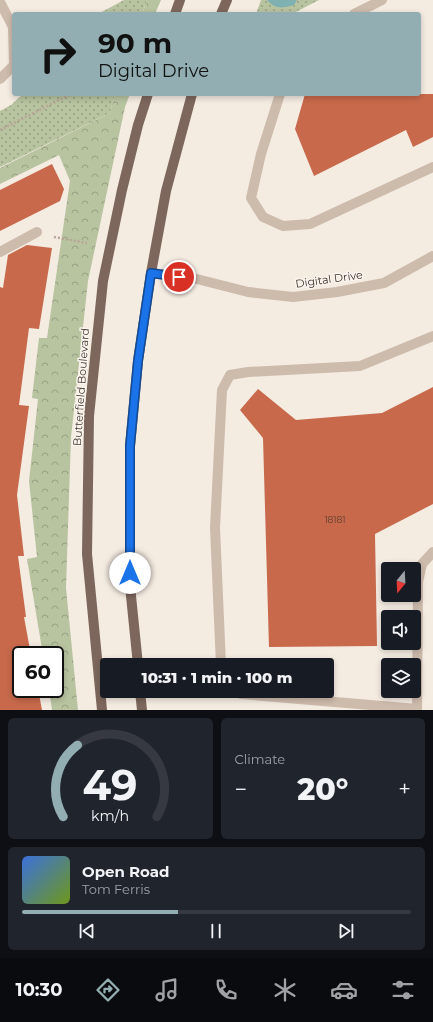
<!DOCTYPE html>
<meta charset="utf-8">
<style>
body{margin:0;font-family:Montserrat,sans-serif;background:#20242c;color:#f1f3f6;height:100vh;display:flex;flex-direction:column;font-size:15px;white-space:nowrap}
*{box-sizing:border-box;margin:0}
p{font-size:13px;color:#9ea1a6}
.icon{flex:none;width:22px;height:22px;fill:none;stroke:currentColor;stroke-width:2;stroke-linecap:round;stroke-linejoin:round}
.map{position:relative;height:710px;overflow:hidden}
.drawer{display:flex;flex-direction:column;gap:8px;padding:8px;background:#0d0f14;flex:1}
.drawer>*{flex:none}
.guide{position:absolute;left:12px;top:12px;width:409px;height:84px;border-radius:4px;box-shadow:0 2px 6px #0003;background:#92aeb2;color:#111;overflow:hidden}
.needle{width:26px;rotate:198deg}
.tools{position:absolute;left:381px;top:562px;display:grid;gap:8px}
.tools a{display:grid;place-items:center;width:40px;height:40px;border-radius:4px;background:#171b24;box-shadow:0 2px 6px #0003;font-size:20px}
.speed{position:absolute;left:12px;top:646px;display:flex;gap:8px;font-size:20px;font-weight:700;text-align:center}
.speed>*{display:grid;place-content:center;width:52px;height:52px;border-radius:50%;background:#171b24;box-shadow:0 2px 6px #0003;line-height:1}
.speed .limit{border:2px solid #111;border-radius:6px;background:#fff;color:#111}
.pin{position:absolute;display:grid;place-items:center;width:34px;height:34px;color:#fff;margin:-17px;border:2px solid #fff;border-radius:50%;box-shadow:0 1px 4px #0007}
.me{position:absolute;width:44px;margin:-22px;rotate:0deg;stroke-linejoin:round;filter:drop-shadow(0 0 3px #0008)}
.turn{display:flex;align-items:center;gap:14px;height:84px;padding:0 20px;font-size:18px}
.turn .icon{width:52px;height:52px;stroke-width:2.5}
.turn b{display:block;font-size:28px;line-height:34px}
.big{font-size:30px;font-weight:800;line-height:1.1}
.drawer .widget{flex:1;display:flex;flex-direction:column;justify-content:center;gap:6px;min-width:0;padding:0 14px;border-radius:6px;background:#20242c}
.drawer .dial{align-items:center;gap:0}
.dial svg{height:104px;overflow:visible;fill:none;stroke:#363941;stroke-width:7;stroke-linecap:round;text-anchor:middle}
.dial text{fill:#f1f3f6;stroke:none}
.song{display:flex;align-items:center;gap:12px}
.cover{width:48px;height:48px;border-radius:6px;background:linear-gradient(135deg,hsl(220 70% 55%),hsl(80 70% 35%))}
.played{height:4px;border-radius:2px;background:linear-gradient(90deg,#92aeb2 40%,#363941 40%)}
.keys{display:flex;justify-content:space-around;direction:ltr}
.heat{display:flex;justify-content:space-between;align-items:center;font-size:22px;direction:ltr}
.drawer .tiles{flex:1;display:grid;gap:8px;grid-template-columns:1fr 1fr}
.widget:last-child{grid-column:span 2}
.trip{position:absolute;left:100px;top:658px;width:234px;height:40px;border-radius:4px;background:#171b24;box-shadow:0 2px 6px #0003;font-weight:800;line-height:40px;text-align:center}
.menu{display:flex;height:64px;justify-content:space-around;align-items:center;background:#090b0e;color:#9ea1a6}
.menu .icon{width:28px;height:28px}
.menu .current{color:#92aeb2}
.menu b{font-size:18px;color:#f1f3f6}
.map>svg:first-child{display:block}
.grass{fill:url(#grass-dots)}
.park{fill:url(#park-crowns)}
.water{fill:#7fb0b2}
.building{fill:#c8694b}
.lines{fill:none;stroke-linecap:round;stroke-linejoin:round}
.path{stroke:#b9a596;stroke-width:2.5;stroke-dasharray:2 2;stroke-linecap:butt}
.minor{stroke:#cdbbac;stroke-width:10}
.major{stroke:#7d675c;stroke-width:10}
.route-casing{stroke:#114b97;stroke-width:10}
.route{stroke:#1a73e8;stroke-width:7}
.labels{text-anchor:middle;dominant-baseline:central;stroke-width:3;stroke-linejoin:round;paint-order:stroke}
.number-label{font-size:9px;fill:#5e3e33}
.street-label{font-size:11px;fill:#3b302b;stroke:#fbf5ee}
</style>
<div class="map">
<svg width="433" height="710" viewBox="0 0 433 710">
<defs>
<pattern id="grass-dots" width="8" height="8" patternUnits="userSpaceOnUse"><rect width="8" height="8" fill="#b8c4a0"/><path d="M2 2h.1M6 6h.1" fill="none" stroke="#97a083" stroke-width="1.8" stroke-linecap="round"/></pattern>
<pattern id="park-crowns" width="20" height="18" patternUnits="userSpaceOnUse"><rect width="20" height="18" fill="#b8c4a0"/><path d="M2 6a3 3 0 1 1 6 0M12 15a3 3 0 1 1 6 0" fill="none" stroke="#97a083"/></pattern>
</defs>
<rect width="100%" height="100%" fill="#f4ebe1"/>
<g class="grass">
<polygon points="124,0 147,0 142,14 98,14"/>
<polygon points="261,0 319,0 292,14 256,14"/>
<polygon points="23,94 115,94 110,113 0,167 0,111 11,105"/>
</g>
<g class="park">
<polygon points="147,0 161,0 155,14 142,14"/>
<polygon points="115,94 130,94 125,107 88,281 71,437 66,588 78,710 52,710 49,689 55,689 55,655 43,655 27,559 37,557 29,481 38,399 32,398 39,338 47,338 70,181 59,155 0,184 0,168 110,113"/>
</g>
<path class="water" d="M 267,0 L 297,0 L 294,5 C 282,8 276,10 267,0 Z"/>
<g class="building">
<polygon points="305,94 433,94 433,137 413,147 406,130 314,176 295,129"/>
<polygon points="52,164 64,189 60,201 0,231 0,190"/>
<polygon points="27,245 52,248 39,329 29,328 19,405 29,406 17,495 24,556 18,556 26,617 24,617 31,655 21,655 21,689 38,689 42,710 0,710 0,287 3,288 8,255"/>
<polygon points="433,387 433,504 375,534 377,646 269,647 263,438 240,410 258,389 296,420 382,413"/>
</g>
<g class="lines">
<g class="path">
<polyline points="0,130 71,94"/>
<polyline points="54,237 87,243"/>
</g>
<g class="minor">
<polyline points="0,2 13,27 14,65 0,79"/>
<polyline points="354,14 382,0"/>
<polyline points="280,94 261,154 251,198 263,217 283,226 310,224 433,167"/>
<polyline points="0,252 37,232"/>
<polyline points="151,273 189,277 248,292 293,297 337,292 384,283 433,256"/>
<polyline points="221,665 215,528 222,390 230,375 248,372 360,366 433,336"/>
<polyline points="234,691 241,694 417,709"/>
<polyline points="417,710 418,582 422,564 433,552"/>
</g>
<g class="major">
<polyline points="175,14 180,0"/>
<polyline points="221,14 227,0"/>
<polyline points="138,665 130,586 130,446 138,361 151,273 166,191 192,94"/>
<polyline points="140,691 142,710"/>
<polyline points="102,710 87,554 89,416 103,281 122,190 138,125 148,94"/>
</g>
</g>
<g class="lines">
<g class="route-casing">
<polyline id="route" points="130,573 130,446 138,361 151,273 179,277"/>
</g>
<use href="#route" class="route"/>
</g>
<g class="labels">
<g class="number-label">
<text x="335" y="519">18181</text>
</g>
<g class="street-label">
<text transform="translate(329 279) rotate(-8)">Digital Drive</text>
<text transform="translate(81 387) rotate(-86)">Butterfield Boulevard</text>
</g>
</g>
</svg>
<div class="tools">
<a><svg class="needle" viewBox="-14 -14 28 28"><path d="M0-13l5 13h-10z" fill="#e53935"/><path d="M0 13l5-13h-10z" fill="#9ea1a6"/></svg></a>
<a><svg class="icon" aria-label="sound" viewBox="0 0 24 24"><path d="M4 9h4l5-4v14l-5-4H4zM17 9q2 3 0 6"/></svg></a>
<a><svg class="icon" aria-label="layers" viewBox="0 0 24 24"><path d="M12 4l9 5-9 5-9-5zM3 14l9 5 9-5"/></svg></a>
</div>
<div class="speed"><div class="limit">60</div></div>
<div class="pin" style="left:179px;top:277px;background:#d93025"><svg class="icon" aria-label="arrive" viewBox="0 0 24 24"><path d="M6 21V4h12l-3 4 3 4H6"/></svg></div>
<svg class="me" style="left:130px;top:573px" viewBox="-20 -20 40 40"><circle r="19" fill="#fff"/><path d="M0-13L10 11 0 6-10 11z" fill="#1a73e8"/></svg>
<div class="trip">10:31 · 1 min · 100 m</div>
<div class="guide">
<div class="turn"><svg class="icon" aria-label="right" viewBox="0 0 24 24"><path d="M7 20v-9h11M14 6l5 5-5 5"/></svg><div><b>90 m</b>Digital Drive</div></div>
</div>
</div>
<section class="drawer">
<div class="tiles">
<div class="widget dial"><svg viewBox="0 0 100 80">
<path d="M14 69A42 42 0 1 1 86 69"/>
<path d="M14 69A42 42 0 0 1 25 14" stroke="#92aeb2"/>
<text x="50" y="56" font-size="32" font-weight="700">49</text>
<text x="50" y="72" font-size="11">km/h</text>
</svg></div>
<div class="widget"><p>Climate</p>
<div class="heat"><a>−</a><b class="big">20°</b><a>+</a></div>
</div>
<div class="widget">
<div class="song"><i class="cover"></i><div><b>Open Road</b><p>Tom Ferris</p></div></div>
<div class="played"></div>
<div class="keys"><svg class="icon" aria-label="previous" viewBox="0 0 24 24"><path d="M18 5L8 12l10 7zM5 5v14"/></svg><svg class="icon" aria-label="pause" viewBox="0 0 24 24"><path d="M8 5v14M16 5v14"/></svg><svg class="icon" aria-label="next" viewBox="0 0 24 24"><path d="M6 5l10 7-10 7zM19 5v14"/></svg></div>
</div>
</div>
</section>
<nav class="menu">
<b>10:30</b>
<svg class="icon current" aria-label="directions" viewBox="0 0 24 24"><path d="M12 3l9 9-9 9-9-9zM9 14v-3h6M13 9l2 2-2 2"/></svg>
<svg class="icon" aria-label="music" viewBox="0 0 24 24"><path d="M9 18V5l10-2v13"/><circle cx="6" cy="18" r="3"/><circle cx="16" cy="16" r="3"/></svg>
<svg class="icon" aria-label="phone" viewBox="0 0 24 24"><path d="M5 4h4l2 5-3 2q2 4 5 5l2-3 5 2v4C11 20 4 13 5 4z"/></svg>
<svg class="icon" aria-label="climate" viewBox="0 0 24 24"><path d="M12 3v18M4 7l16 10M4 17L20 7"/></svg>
<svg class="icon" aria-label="car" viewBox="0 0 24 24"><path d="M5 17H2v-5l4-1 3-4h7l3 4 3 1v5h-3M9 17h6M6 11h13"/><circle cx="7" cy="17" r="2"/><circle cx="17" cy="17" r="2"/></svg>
<svg class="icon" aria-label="filters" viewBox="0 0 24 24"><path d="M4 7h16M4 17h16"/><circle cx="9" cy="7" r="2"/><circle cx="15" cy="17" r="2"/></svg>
</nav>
